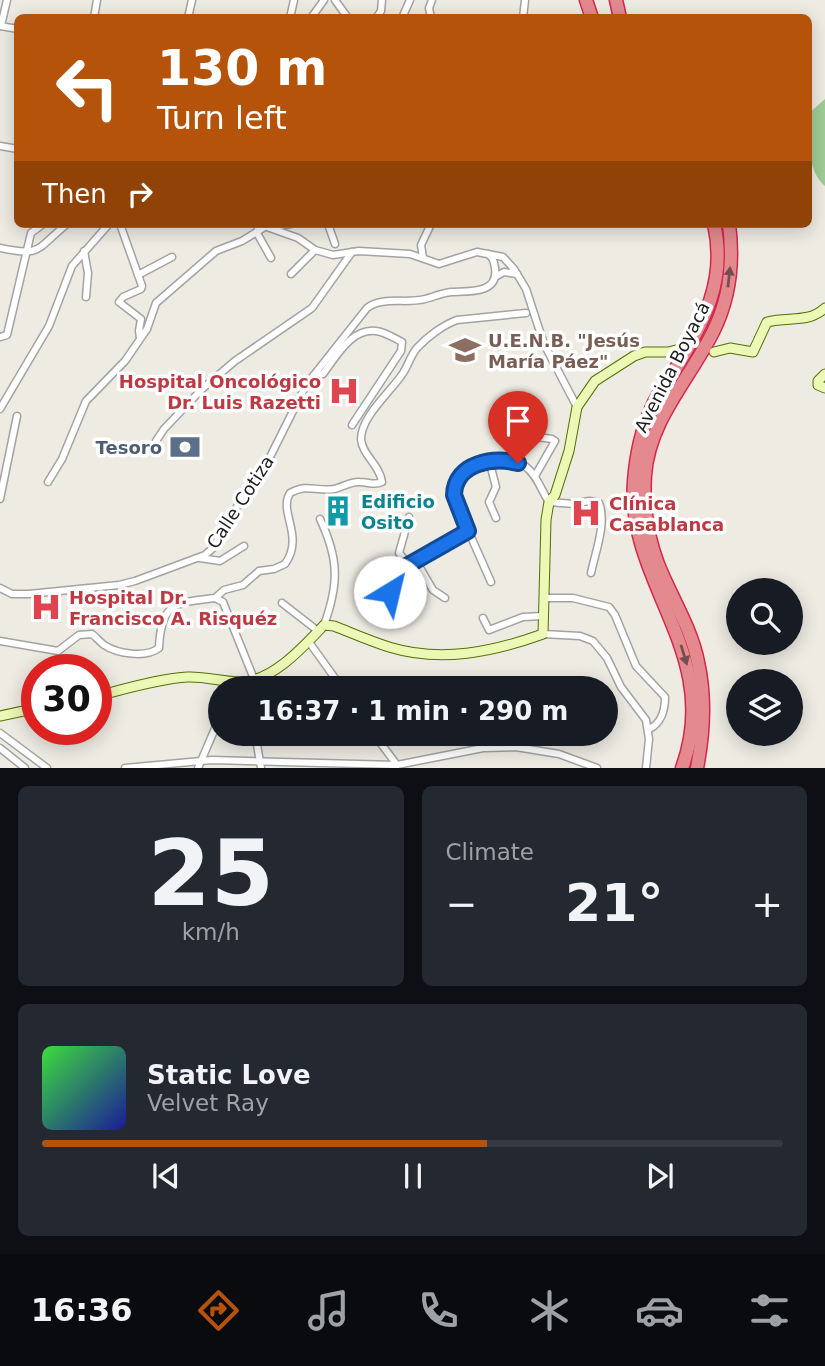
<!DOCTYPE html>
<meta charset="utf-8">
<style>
body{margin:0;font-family:"DejaVu Sans",sans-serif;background:#242831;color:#f1f3f6;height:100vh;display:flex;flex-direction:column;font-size:26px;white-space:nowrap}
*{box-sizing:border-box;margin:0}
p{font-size:23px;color:#9ea1a6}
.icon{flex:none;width:38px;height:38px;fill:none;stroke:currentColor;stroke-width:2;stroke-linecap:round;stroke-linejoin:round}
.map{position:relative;height:768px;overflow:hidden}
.panel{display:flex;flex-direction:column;gap:18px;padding:18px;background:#0d0f14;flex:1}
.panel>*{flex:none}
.guide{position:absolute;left:14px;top:14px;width:798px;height:214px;border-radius:10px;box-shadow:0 4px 18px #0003;background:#b45309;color:#fff;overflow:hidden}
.tools{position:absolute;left:726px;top:578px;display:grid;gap:14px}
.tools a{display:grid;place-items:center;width:77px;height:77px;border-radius:50%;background:#171b24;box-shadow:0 4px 18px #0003;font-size:35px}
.speed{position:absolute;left:21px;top:654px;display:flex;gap:14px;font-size:35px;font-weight:700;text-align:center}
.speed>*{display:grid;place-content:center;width:91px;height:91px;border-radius:50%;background:#171b24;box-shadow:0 4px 18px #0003;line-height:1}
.speed .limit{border:10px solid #d22;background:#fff;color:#111}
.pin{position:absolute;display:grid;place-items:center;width:60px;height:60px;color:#fff;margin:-72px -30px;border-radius:50% 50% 50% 0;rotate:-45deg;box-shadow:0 0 7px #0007}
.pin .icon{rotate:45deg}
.me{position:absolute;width:77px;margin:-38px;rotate:36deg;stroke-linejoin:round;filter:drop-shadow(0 0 5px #0008)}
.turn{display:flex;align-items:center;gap:24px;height:147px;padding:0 28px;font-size:32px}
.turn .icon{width:91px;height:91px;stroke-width:2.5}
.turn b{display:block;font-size:49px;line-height:60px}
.then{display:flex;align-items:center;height:66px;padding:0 28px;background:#0003;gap:14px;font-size:26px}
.big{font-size:52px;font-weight:700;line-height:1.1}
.panel .widget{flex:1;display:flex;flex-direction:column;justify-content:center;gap:10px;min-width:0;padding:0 24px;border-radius:10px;background:#242831}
.panel .dial{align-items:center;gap:0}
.dial b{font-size:91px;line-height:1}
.song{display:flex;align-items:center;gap:21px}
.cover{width:84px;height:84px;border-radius:10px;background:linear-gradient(135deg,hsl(120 70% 55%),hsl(240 70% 35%))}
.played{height:7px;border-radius:4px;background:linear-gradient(90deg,#b45309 60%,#363941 60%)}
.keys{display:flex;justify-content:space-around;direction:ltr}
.heat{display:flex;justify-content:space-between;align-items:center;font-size:38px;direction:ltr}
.panel .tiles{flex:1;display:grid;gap:18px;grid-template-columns:1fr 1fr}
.widget:last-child{grid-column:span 2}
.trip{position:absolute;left:208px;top:676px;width:410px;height:70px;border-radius:35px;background:#171b24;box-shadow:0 4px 18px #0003;font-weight:700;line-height:70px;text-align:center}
.dock{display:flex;height:112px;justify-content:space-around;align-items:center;background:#090b0e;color:#9ea1a6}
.dock .icon{width:49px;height:49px}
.dock .current{color:#b45309}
.dock b{font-size:32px;color:#f1f3f6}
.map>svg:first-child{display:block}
.forest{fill:#9fcc97}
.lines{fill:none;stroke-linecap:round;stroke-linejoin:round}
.street-casing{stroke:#a3a3a3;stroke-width:9}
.secondary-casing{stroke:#567007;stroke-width:11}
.highway-casing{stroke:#d4274b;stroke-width:15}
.street{stroke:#fff;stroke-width:6}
.secondary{stroke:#ecf8b5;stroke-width:9}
.highway{stroke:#e48a8f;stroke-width:12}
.oneway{fill:#764e50}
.route-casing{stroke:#114b97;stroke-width:18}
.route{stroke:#1a73e8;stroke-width:12}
.labels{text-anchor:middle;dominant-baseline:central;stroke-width:7;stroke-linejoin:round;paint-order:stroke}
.education-label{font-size:18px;font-weight:bold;fill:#785e54;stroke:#fff;text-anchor:start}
.street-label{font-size:18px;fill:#1c1c1c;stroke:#fff}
.health-label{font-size:18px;font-weight:bold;fill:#be3a42;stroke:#fff;text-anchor:start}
.service-label{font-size:18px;font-weight:bold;fill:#4e5e75;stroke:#fff;text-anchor:end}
.culture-label{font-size:18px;font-weight:bold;fill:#0d838f;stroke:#fff;text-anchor:start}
</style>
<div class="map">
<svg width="825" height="768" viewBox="0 0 825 768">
<rect width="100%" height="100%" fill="#edebe2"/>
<path class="forest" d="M 825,99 L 825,186 C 807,172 808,135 808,114 Z"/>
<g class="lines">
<g class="street-casing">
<g id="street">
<polyline points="335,0 348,18"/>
<polyline points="94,18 97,0"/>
<polyline points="188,18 192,0"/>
<polyline points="290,18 294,0"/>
<polyline points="311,18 324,0"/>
<polyline points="376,18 381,11 382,0"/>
<polyline points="402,18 410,0"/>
<polyline points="431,18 429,8 432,0"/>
<polyline points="523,18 525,0"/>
<polyline points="0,26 18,29"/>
<polyline points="1,26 7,0"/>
<polyline points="0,146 18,149"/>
<polyline points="120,224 142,286 141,289 123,297 119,302 141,319 139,331 140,338"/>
<polyline points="259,224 257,233 271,258"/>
<polyline points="328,224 335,244"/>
<polyline points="267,227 298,238 315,250 333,255 359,251 410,254 439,264 477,252 503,257 514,269 526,289 544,344 577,407"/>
<polyline points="272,227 291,224"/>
<path d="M 0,248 C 42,257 36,249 67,224"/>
<polyline points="84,251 88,273 86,297"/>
<polyline points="423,258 421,245 431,224"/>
<polyline points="291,274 315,250"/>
<polyline points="138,275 172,257"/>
<polyline points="495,277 504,272 517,274"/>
<polyline points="0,337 7,335 31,233 43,224"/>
<path d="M 314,375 L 323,374 C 336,357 351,328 376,331 C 385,332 394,338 402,342 L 401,351 L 352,425"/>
<polyline points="0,409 49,326 72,266 109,224"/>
<polyline points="531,436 552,439 555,441 535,476"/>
<polyline points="156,441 164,429 202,389 235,361 312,308 352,252"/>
<polyline points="489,460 496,487 489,502 496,518"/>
<polyline points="48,482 62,459 86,401 125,361 147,329 156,303 216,251 242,241 268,225"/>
<polyline points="0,499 17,416"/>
<path d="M 320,519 C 339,559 339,584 324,625"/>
<polyline points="200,558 220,561 244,546"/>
<polyline points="416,561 433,590 445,598"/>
<polyline points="409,565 399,553 409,517"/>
<path d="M 491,582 L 456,503 C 447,467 499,447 525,466 C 537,475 541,490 549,502 L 574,504 L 589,501 L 599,503 C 607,523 595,553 591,573"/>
<path d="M 0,588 L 12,594 L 29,594 L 119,585 L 135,581 L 205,555 L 213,548 L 252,481 L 270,457 L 306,385 L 367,308 C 382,296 407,304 425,299 C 433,297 442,293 451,292 C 469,291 499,294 495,268 C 494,261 493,258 488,254"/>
<polyline points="390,591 396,572 468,531"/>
<polyline points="215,598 223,602 254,679"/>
<path d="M 544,598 L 573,598 L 609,607 L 615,615 L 636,666 L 665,697 C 665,710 661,724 649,729"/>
<polyline points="282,603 318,631"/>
<polyline points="483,618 489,630 523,617 543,616"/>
<polyline points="543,634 580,636 593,641 607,658 621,687 646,720 649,739 646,768"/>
<path d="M 0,641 L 58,651 L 79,635 L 92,634 C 96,637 100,642 104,645 C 118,654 146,658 159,648 C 161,602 175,603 215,598 L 224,590 L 243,585 L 259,571 L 274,569 L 285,564 C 305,536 278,512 290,493 C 308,483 316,492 334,489 C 343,487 351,481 360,482 C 369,482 374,486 382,482 C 380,465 362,455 361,439 C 361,417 390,392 401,376 C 408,367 410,356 417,348 C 427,337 443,325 457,320 L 526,313"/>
<polyline points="309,642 342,688"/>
<polyline points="0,733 47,768"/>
<polyline points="255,733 261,768"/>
<polyline points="373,733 397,765"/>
<polyline points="0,748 25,768"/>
<polyline points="125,768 212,760 397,765 483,748 516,747 559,754 597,768"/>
<polyline points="198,768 220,717"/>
</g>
</g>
<g class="secondary-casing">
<g id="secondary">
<path d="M 714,352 L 730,348 L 753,352 L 767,322 C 789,316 807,324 825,308"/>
<polyline points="825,374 818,381 818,385 825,388"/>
<path d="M 96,696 C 126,689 157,679 187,677 C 205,676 223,682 241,682 C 273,681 303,647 324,625 L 334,626 C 352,633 370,641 389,647 C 441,663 493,652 543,634 L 546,520 L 549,502 L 555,495 L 569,451 L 577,407 L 595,381 L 634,356 L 645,352 L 668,352 L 680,349"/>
<polyline points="0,716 37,708"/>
</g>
</g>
<g class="highway-casing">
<g id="highway">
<polyline points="586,0 592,18"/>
<polyline points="616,0 620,18"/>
<path d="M 682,768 C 724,654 626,584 634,481 C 636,456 641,431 651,409 C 657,394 667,381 676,368 C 704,323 727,279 714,224"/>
<path d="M 697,768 C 704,732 706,698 698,662 C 691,627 671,597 658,564 C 647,535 643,505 645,475 C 649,420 689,380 713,332 C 730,298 734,262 729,224"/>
</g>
</g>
<use href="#street" class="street"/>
<use href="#secondary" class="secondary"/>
<use href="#highway" class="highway"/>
</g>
<defs><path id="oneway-solid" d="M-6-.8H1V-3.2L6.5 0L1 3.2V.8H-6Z" transform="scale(1.75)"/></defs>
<g class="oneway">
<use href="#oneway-solid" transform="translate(729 277) rotate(-84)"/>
<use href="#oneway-solid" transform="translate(684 655) rotate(73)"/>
</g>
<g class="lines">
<g class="route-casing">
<path id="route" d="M 390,592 L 396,572 L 468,531 L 454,495 C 455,462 494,457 518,463"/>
</g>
<use href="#route" class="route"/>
</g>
<defs>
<g id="school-bare" transform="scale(2.415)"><path d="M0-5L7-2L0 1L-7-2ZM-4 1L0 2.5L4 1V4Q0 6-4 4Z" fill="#8d6e63" stroke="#fff" stroke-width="2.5" paint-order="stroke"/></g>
<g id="hospital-bare" transform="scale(2.415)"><path d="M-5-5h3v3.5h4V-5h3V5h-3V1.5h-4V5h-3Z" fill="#e0444e" stroke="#fff" stroke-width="2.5" paint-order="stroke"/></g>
<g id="bank-bare" transform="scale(2.415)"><path d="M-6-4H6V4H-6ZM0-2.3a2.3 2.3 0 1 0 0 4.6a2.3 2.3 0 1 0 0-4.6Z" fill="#5c6f8a" stroke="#fff" stroke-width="2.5" paint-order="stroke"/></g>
<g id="building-bare" transform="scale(2.415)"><path d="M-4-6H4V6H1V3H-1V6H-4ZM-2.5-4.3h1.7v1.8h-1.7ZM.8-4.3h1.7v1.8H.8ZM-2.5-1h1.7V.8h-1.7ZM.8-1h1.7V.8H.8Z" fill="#0f9aa8" stroke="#fff" stroke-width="2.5" paint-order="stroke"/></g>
</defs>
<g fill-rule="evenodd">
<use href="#school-bare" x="465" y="350"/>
<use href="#hospital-bare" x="344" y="391"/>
<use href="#bank-bare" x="185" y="447"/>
<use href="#building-bare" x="338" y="511"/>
<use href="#hospital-bare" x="586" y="513"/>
<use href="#hospital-bare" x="46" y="607"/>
</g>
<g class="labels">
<g class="education-label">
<text x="488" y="340">U.E.N.B. "Jesús<tspan x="488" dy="21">María Páez"</tspan></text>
</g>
<g class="street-label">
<text transform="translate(672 367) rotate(-63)">Avenida Boyacá</text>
<text transform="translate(240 502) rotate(-57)">Calle Cotiza</text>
</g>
<g class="health-label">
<text x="321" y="381" text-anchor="end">Hospital Oncológico<tspan x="321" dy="21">Dr. Luis Razetti</tspan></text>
<text x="609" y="503">Clínica<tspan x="609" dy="21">Casablanca</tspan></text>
<text x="69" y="597">Hospital Dr.<tspan x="69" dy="21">Francisco A. Risquéz</tspan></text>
</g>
<g class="service-label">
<text x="162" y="447">Tesoro</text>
</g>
<g class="culture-label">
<text x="361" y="501">Edificio<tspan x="361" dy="21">Osito</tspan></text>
</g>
</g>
</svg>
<div class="tools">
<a><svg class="icon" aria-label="search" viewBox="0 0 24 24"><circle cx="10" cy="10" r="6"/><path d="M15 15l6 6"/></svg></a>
<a><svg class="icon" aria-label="layers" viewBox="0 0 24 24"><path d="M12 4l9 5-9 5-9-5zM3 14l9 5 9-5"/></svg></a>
</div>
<div class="speed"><div class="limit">30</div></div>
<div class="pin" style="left:518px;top:463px;background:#d93025"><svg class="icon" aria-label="arrive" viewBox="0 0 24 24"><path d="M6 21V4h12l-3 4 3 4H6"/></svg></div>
<svg class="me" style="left:390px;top:592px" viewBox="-20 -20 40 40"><circle r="19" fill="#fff"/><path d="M0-13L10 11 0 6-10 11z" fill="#1a73e8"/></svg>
<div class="trip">16:37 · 1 min · 290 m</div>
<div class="guide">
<div class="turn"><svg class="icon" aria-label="left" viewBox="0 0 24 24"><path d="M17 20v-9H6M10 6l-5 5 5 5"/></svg><div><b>130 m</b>Turn left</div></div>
<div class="then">Then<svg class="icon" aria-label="right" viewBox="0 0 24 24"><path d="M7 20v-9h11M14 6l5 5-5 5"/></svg></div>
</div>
</div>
<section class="panel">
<div class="tiles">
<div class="widget dial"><b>25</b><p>km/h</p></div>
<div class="widget"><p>Climate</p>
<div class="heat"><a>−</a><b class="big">21°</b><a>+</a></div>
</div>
<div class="widget">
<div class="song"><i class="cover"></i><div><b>Static Love</b><p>Velvet Ray</p></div></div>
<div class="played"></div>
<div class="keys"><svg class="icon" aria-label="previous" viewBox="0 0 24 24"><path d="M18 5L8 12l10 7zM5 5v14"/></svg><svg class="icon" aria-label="pause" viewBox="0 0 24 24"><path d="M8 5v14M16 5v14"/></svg><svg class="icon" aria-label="next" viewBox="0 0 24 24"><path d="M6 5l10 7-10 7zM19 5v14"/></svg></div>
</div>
</div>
</section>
<nav class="dock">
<b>16:36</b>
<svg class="icon current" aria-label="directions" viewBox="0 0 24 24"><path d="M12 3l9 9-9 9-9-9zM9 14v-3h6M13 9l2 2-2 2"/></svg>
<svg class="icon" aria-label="music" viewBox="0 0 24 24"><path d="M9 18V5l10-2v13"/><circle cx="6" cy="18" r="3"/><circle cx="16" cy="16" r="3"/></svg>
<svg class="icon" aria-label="phone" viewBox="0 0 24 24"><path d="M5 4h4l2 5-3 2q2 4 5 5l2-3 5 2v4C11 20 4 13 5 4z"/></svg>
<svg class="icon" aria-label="climate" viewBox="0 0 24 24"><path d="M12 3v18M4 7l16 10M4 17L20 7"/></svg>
<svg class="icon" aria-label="car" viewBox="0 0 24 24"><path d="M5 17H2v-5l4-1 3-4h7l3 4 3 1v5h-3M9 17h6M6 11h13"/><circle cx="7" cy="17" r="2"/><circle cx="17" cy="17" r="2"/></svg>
<svg class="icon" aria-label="filters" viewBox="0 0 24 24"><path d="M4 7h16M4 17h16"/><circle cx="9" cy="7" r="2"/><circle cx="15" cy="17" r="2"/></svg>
</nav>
